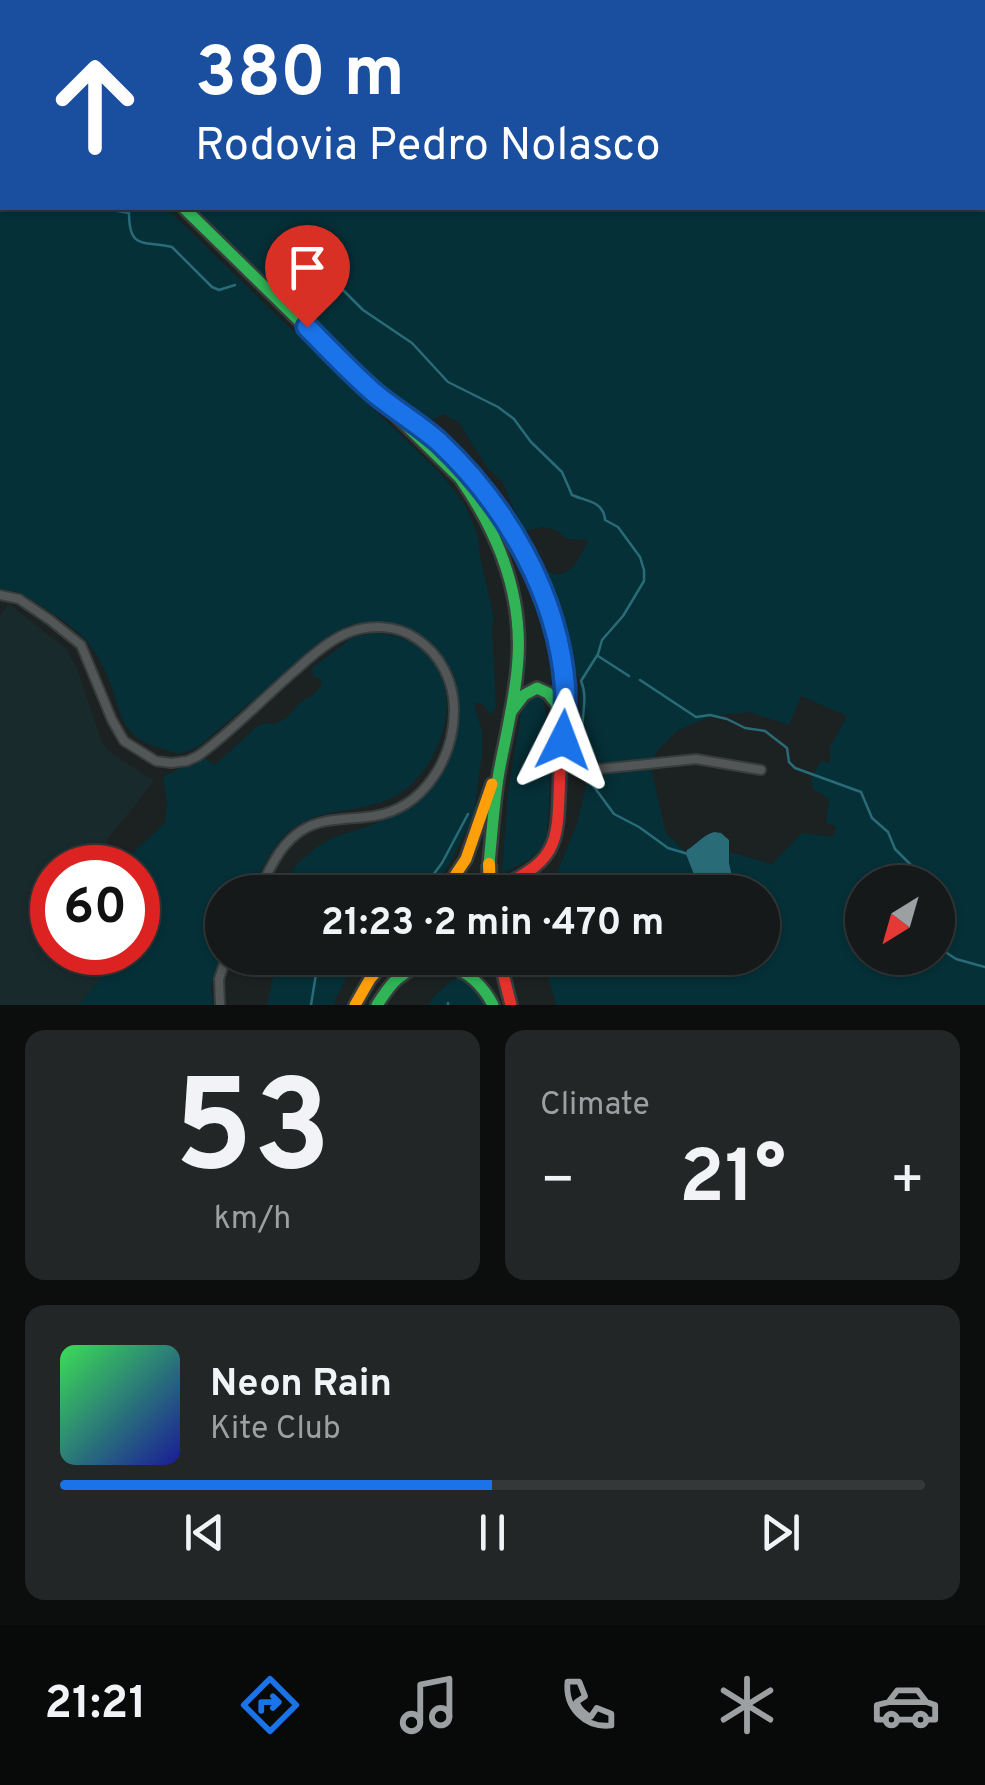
<!DOCTYPE html>
<meta charset="utf-8">
<style>
body{margin:0;font-family:Overpass,sans-serif;background:#222626;color:#f1f3f6;height:100vh;display:flex;flex-direction:column;font-size:38px;white-space:nowrap}
*{box-sizing:border-box;margin:0}
p{font-size:32px;color:#9da0a2}
.icon{flex:none;width:55px;height:55px;fill:none;stroke:currentColor;stroke-width:2;stroke-linecap:round;stroke-linejoin:round}
.map{position:relative;height:1005px;overflow:hidden}
.sheet{display:flex;flex-direction:column;gap:25px;padding:25px;background:#0c0e0e;flex:1}
.sheet>*{flex:none}
.top-card{position:absolute;left:0px;top:0px;width:985px;height:210px;box-shadow:0 2px 8px #0004,0 0 0 2px #343838;background:#1a4fa0;color:#fff;overflow:hidden}
.needle{width:65px;rotate:217deg}
.tools{position:absolute;left:845px;top:865px;display:grid;gap:20px}
.tools a{display:grid;place-items:center;width:110px;height:110px;border-radius:50%;background:#151919;box-shadow:0 2px 8px #0004,0 0 0 2px #343838;font-size:50px}
.speed{position:absolute;left:30px;top:845px;display:flex;gap:20px;font-size:50px;font-weight:700;text-align:center}
.speed>*{display:grid;place-content:center;width:130px;height:130px;border-radius:50%;background:#151919;box-shadow:0 2px 8px #0004,0 0 0 2px #343838;line-height:1}
.speed .limit{border:15px solid #d22;background:#fff;color:#111}
.pin{position:absolute;display:grid;place-items:center;width:85px;height:85px;color:#fff;margin:-102px -42px;border-radius:50% 50% 50% 0;rotate:-45deg;box-shadow:0 0 10px #0007}
.pin .icon{rotate:45deg}
.me{position:absolute;width:110px;margin:-55px;rotate:3deg;stroke-linejoin:round;filter:drop-shadow(0 0 8px #0008)}
.turn{display:flex;align-items:center;gap:35px;height:210px;padding:0 30px;font-size:45px}
.turn .icon{width:130px;height:130px;stroke-width:2.5}
.turn b{display:block;font-size:70px;line-height:85px}
.big{font-size:75px;font-weight:700;line-height:1.1}
.sheet .tile{flex:1;display:flex;flex-direction:column;justify-content:center;gap:15px;min-width:0;padding:0 35px;border-radius:20px;background:#222626}
.sheet .dial{align-items:center;gap:0}
.dial b{font-size:130px;line-height:1}
.song{display:flex;align-items:center;gap:30px}
.cover{width:120px;height:120px;border-radius:15px;background:linear-gradient(135deg,hsl(130 70% 55%),hsl(240 70% 35%))}
.played{height:10px;border-radius:5px;background:linear-gradient(90deg,#1a73e8 50%,#343838 50%)}
.keys{display:flex;justify-content:space-around;direction:ltr}
.heat{display:flex;justify-content:space-between;align-items:center;font-size:55px;direction:ltr}
.sheet .tiles{flex:1;display:grid;gap:25px;grid-template-columns:1fr 1fr}
.tile:last-child{grid-column:span 2}
.trip{position:absolute;left:205px;top:875px;width:575px;height:100px;border-radius:50px;background:#151919;box-shadow:0 2px 8px #0004,0 0 0 2px #343838;font-weight:700;line-height:100px;text-align:center}
.tab-bar{display:flex;height:160px;justify-content:space-around;align-items:center;background:#080a0a;color:#9da0a2}
.tab-bar .icon{width:70px;height:70px}
.tab-bar .selected{color:#1a73e8}
.tab-bar b{font-size:45px;color:#f1f3f6}
.map>svg:first-child{display:block}
.built{fill:#192a2d}
.green{fill:#053037;fill-rule:evenodd}
.water{fill:#2a6b78}
.lines{fill:none;stroke-linecap:round;stroke-linejoin:round}
.stream{stroke:#2a6b78;stroke-width:2.5}
.street-casing{stroke:#373c3d;stroke-width:12}
.fast-casing{stroke:#373c3d;stroke-width:16}
.slow-casing{stroke:#373c3d;stroke-width:16}
.jam-casing{stroke:#373c3d;stroke-width:16}
.street{stroke:#525657;stroke-width:8}
.fast{stroke:#30b455;stroke-width:11}
.slow{stroke:#ff9f0a;stroke-width:11}
.jam{stroke:#e5322d;stroke-width:11}
.slow-bridge-casing{stroke:#373c3d;stroke-width:18;stroke-linecap:butt}
.slow-bridge{stroke:#ff9f0a;stroke-width:12}
.route-casing{stroke:#114b97;stroke-width:25}
.route{stroke:#1a73e8;stroke-width:18}
</style>
<div class="map">
<svg width="985" height="1005" viewBox="0 0 985 1005">
<rect width="100%" height="100%" fill="#1c2121"/>
<polygon class="built" points="9,604 66,649 76,666 102,743 111,753 154,781 107,840 105,867 52,868 52,952 109,953 112,965 79,1005 0,1005 0,615"/>
<g class="green">
<path d="M 0,0 L 985,0 L 985,1005 L 556,1005 L 543,958 L 762,958 L 762,892 L 715,892 L 722,890 L 732,876 L 729,863 L 730,852 L 772,864 L 802,833 L 833,837 L 836,826 L 826,823 L 829,799 L 813,789 L 811,778 L 821,761 L 830,763 L 830,747 L 847,716 L 801,696 L 789,725 L 749,712 L 711,716 L 677,731 L 656,752 L 651,769 L 666,833 L 687,853 L 700,890 L 706,892 L 546,892 L 554,880 L 577,824 L 593,758 L 584,738 L 579,714 L 581,680 L 561,655 L 542,572 C 548,572 554,574 560,574 C 573,573 584,551 588,540 L 566,539 L 556,530 L 543,527 L 523,531 L 502,481 L 488,469 L 459,423 L 444,414 L 422,424 L 192,208 L 982,208 L 982,2 L 2,2 L 2,27 L 0,25 ZM 862,882 L 938,882 L 938,958 L 862,958 Z"/>
<path d="M 0,47 L 2,49 L 2,208 L 166,208 L 442,475 L 465,505 L 477,532 L 480,556 L 494,618 L 492,629 L 496,707 L 491,715 L 481,703 L 474,703 L 482,732 L 482,754 L 474,815 L 449,865 L 432,892 L 276,892 L 299,862 L 317,847 L 334,837 L 370,826 L 403,810 L 439,772 L 454,736 L 458,702 L 453,673 L 435,649 L 409,630 L 379,622 L 349,625 L 329,636 L 198,747 L 179,754 C 163,749 141,744 130,731 C 120,719 117,702 112,688 C 96,643 81,632 43,607 C 29,598 17,588 0,591 Z"/>
<path d="M 376,633 C 383,634 392,635 399,637 C 468,663 454,748 407,788 C 372,817 326,803 292,829 C 272,844 262,870 251,892 L 222,892 L 222,956 L 211,986 L 213,1005 L 79,1005 L 112,965 L 109,953 L 138,952 L 138,868 L 117,867 L 165,823 L 167,800 L 163,777 L 203,757 L 215,765 L 256,727 L 265,723 L 274,724 L 287,718 L 299,703 L 313,695 L 321,686 L 322,681 L 313,676 L 312,668 L 353,637 Z"/>
<path d="M 536,694 C 538,696 541,697 542,699 C 552,713 551,823 545,840 C 539,857 517,866 502,874 L 508,792 L 523,701 Z"/>
<polygon points="277,958 364,958 350,970 333,1005 267,1005"/>
<path d="M 464,969 L 491,1005 L 428,1005 C 437,989 453,983 464,969 Z"/>
</g>
<path class="water" d="M 714,832 L 721,833 L 729,840 L 729,863 L 732,876 L 722,890 L 706,892 L 700,890 L 686,854 L 687,850 C 697,844 703,835 714,832 Z"/>
<g class="lines">
<g class="stream">
<polyline points="855,0 858,2"/>
<polyline points="0,132 2,134"/>
<path d="M 100,208 L 129,213 C 129,252 146,240 172,247 L 212,287 L 219,290 L 235,285"/>
<path d="M 269,272 L 300,261 L 315,268 L 341,288 L 363,310 L 412,343 L 448,382 L 498,407 L 514,419 L 531,442 L 562,472 L 572,495 C 585,501 604,501 605,520 L 618,527 L 640,557 L 644,570 L 644,581 L 623,616 L 602,640 L 598,654 L 581,681 C 589,699 580,717 583,736 C 583,739 587,751 588,754"/>
<polyline points="598,656 629,676"/>
<polyline points="640,680 696,717 710,715 727,719 745,728 765,731 787,748 789,762 795,768 861,792 872,818 888,832 895,849 912,866 913,882"/>
<polyline points="589,780 614,814 639,827 668,848 688,854"/>
<polyline points="424,887 442,863 468,814"/>
<polyline points="401,892 426,881"/>
<polyline points="938,947 956,959 985,967"/>
<polyline points="311,1005 316,974 322,958"/>
<polyline points="448,1005 448,1003"/>
</g>
<g class="street-casing">
<g id="street">
<path d="M 0,595 L 19,599 L 50,620 L 81,645 L 112,720 L 124,741 L 156,761 L 171,763 L 187,761 L 198,756 C 233,731 263,698 296,670 C 310,657 327,642 345,634 C 368,624 396,624 417,639 C 441,655 454,682 454,710 C 454,758 424,808 374,816 C 349,820 322,817 301,831 C 278,846 270,870 258,892"/>
<polyline points="560,766 599,769 696,759 761,770"/>
<polyline points="220,1005 219,979 226,958"/>
</g>
</g>
<g class="fast-casing">
<g id="fast">
<path d="M 184,208 L 460,478 C 497,531 522,592 518,658 C 516,696 506,734 499,772 C 494,802 492,833 489,864"/>
<polyline points="511,712 524,695 537,688 548,693 565,715"/>
<path d="M 377,1005 C 383,996 389,986 397,979 C 433,949 474,968 493,1005"/>
</g>
</g>
<g class="slow-casing">
<g id="slow">
<polyline points="0,33 2,35"/>
<polyline points="444,892 466,859 492,784"/>
<polyline points="355,1005 370,979 388,958"/>
</g>
</g>
<g class="jam-casing">
<g id="jam">
<path d="M 395,408 C 409,419 424,428 437,440 C 507,505 559,596 565,692 C 567,718 561,743 560,768 C 557,843 564,859 489,892"/>
<polyline points="499,958 511,1005"/>
</g>
</g>
<use href="#street" class="street"/>
<use href="#fast" class="fast"/>
<use href="#slow" class="slow"/>
<use href="#jam" class="jam"/>
<g class="slow-bridge-casing">
<polyline id="slow-bridge" points="489,864 490,892"/>
</g>
<use href="#slow-bridge" class="slow-bridge"/>
</g>
<g class="lines">
<g class="route-casing">
<path id="route" d="M 307,327 C 330,350 353,375 378,396 C 398,412 420,425 439,442 C 506,505 558,594 565,687 C 566,705 564,723 563,740"/>
</g>
<use href="#route" class="route"/>
</g>
</svg>
<div class="tools">
<a><svg class="needle" viewBox="-14 -14 28 28"><path d="M0-13l5 13h-10z" fill="#e53935"/><path d="M0 13l5-13h-10z" fill="#9da0a2"/></svg></a>
</div>
<div class="speed"><div class="limit">60</div></div>
<div class="pin" style="left:307px;top:327px;background:#d93025"><svg class="icon" aria-label="arrive" viewBox="0 0 24 24"><path d="M6 21V4h12l-3 4 3 4H6"/></svg></div>
<svg class="me" style="left:563px;top:740px" viewBox="-20 -20 40 40"><path d="M0-17L14 15 0 8-14 15z" fill="#1a73e8" stroke="#fff" stroke-width="4"/></svg>
<div class="trip">21:23 · 2 min · 470 m</div>
<div class="top-card">
<div class="turn"><svg class="icon" aria-label="ahead" viewBox="0 0 24 24"><path d="M12 20V5M6 11l6-6 6 6"/></svg><div><b>380 m</b>Rodovia Pedro Nolasco</div></div>
</div>
</div>
<section class="sheet">
<div class="tiles">
<div class="tile dial"><b>53</b><p>km/h</p></div>
<div class="tile"><p>Climate</p>
<div class="heat"><a>−</a><b class="big">21°</b><a>+</a></div>
</div>
<div class="tile">
<div class="song"><i class="cover"></i><div><b>Neon Rain</b><p>Kite Club</p></div></div>
<div class="played"></div>
<div class="keys"><svg class="icon" aria-label="previous" viewBox="0 0 24 24"><path d="M18 5L8 12l10 7zM5 5v14"/></svg><svg class="icon" aria-label="pause" viewBox="0 0 24 24"><path d="M8 5v14M16 5v14"/></svg><svg class="icon" aria-label="next" viewBox="0 0 24 24"><path d="M6 5l10 7-10 7zM19 5v14"/></svg></div>
</div>
</div>
</section>
<nav class="tab-bar">
<b>21:21</b>
<svg class="icon selected" aria-label="directions" viewBox="0 0 24 24"><path d="M12 3l9 9-9 9-9-9zM9 14v-3h6M13 9l2 2-2 2"/></svg>
<svg class="icon" aria-label="music" viewBox="0 0 24 24"><path d="M9 18V5l10-2v13"/><circle cx="6" cy="18" r="3"/><circle cx="16" cy="16" r="3"/></svg>
<svg class="icon" aria-label="phone" viewBox="0 0 24 24"><path d="M5 4h4l2 5-3 2q2 4 5 5l2-3 5 2v4C11 20 4 13 5 4z"/></svg>
<svg class="icon" aria-label="climate" viewBox="0 0 24 24"><path d="M12 3v18M4 7l16 10M4 17L20 7"/></svg>
<svg class="icon" aria-label="car" viewBox="0 0 24 24"><path d="M5 17H2v-5l4-1 3-4h7l3 4 3 1v5h-3M9 17h6M6 11h13"/><circle cx="7" cy="17" r="2"/><circle cx="17" cy="17" r="2"/></svg>
</nav>
